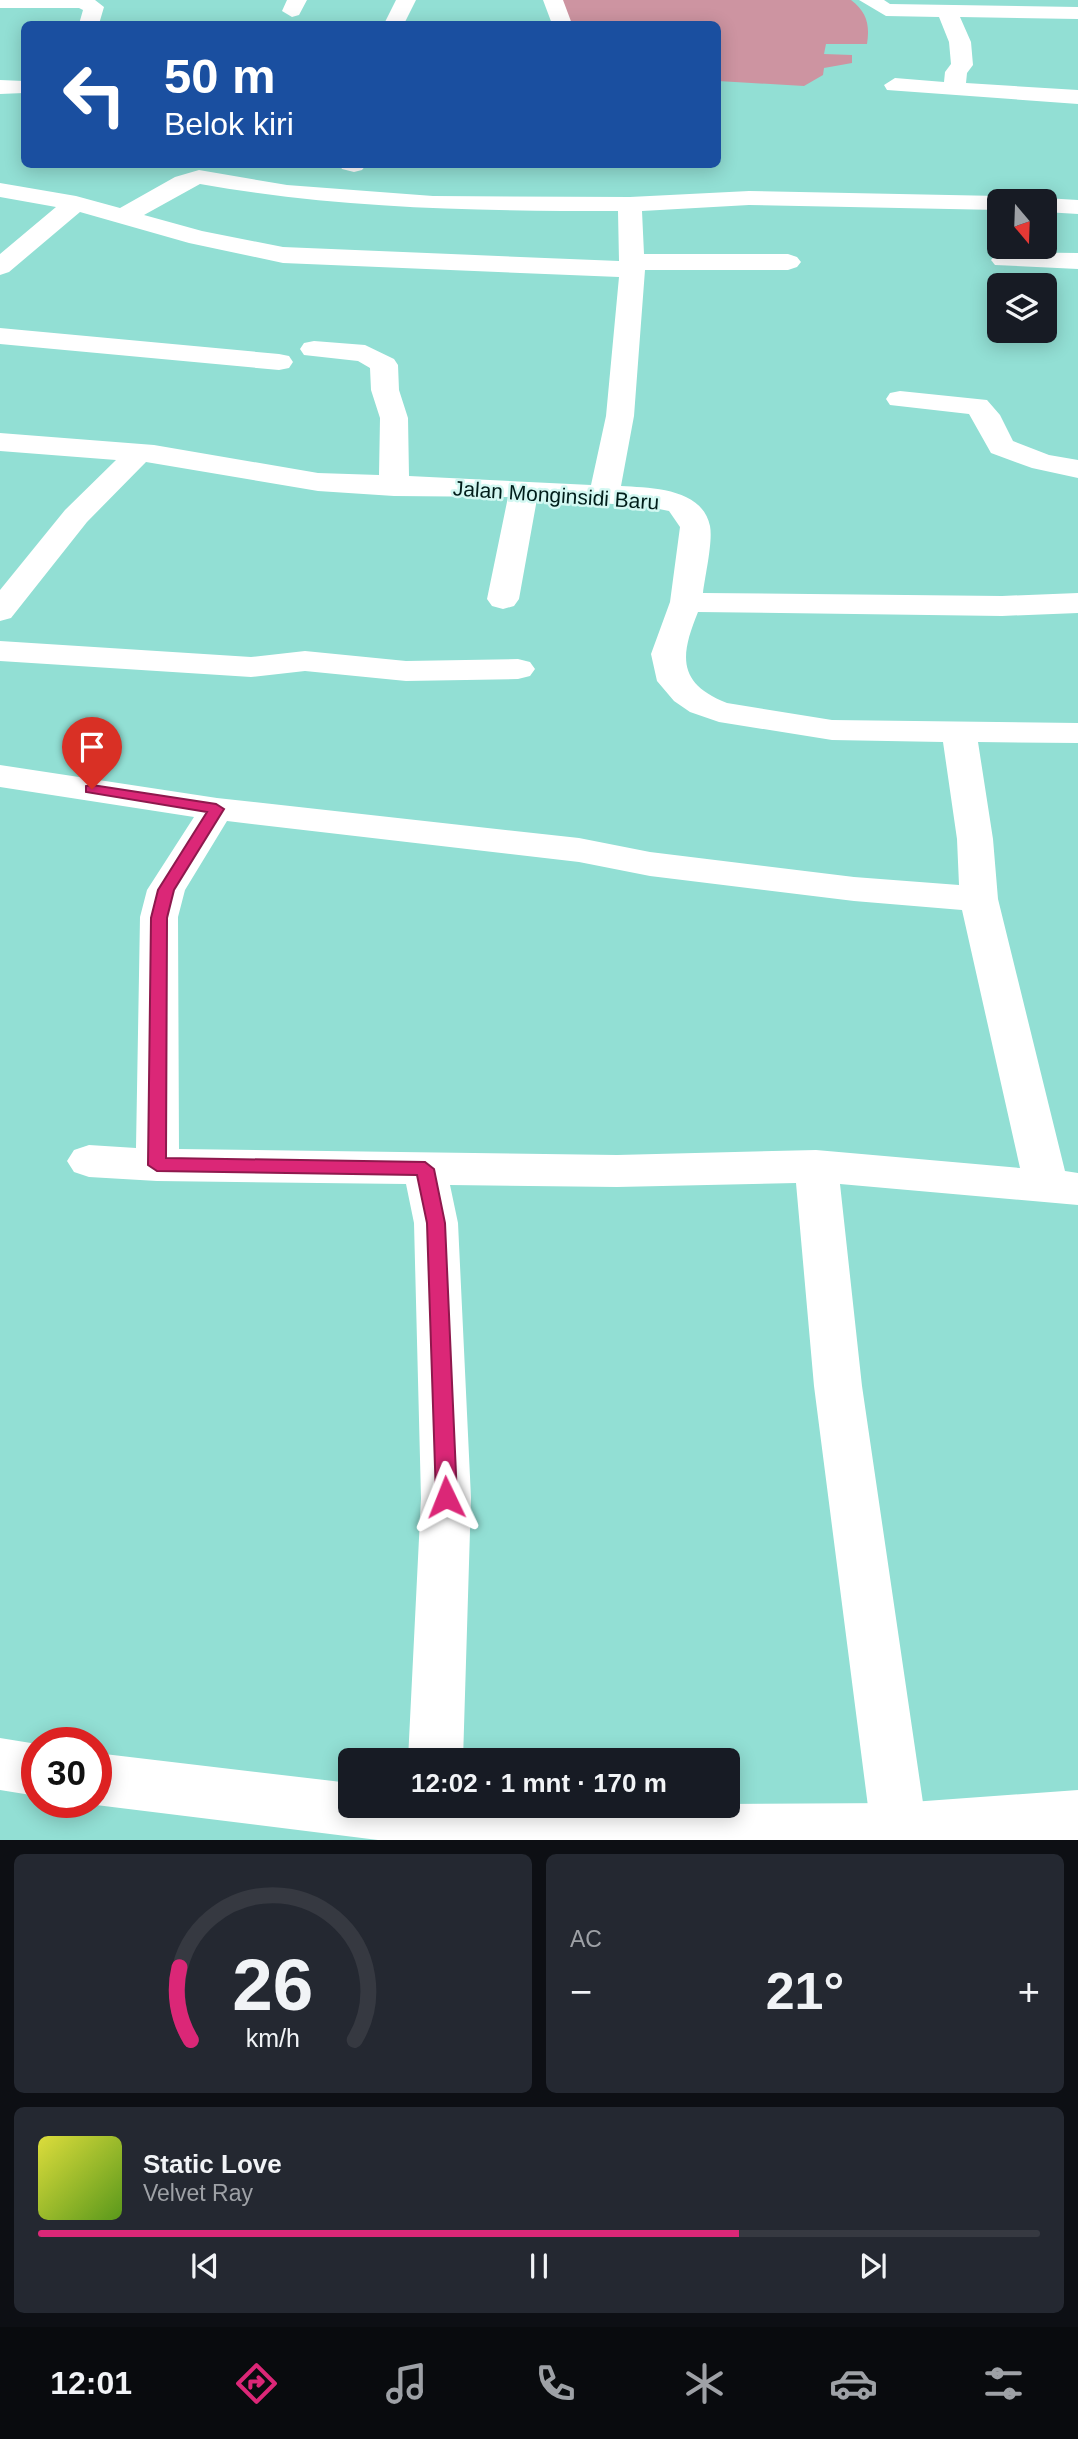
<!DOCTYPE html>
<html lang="id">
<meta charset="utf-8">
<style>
body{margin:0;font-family:Arial,sans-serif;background:#242831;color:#f1f3f6;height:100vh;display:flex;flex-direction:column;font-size:26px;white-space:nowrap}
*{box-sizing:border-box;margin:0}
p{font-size:23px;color:#9ea1a6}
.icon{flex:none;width:38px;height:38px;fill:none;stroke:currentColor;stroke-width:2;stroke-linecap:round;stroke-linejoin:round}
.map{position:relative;height:1840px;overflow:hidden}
.drawer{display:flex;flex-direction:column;gap:14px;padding:14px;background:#0d0f14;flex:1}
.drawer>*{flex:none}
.banner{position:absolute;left:21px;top:21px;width:700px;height:147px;border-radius:10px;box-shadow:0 4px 18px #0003;background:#1a4fa0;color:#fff;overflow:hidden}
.needle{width:46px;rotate:161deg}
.controls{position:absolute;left:987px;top:189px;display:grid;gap:14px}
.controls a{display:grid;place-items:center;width:70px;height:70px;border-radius:10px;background:#171b24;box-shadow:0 4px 18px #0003;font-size:35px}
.speed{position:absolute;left:21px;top:1727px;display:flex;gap:14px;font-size:35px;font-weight:700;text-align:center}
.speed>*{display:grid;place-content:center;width:91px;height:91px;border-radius:50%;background:#171b24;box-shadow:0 4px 18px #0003;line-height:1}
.speed .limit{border:10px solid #d22;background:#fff;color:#111}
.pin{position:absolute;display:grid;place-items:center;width:60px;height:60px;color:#fff;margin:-72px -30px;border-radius:50% 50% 50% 0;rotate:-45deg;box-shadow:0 0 7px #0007}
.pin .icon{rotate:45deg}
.me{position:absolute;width:77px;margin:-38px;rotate:358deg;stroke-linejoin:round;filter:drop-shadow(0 0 5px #0008)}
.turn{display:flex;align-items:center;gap:24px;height:147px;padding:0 28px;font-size:32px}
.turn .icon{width:91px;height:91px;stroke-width:2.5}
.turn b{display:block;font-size:49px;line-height:60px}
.big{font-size:52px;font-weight:700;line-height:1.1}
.drawer .widget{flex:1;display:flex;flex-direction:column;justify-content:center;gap:10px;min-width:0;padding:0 24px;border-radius:10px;background:#242831}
.drawer .dial{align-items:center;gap:0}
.dial svg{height:182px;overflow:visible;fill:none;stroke:#363941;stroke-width:7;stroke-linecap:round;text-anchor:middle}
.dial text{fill:#f1f3f6;stroke:none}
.song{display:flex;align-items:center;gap:21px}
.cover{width:84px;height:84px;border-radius:10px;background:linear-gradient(135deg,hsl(60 70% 55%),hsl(90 70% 35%))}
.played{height:7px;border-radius:4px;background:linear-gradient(90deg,#db2777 70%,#363941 70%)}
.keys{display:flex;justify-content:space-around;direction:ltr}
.heat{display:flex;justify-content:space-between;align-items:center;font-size:38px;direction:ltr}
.drawer .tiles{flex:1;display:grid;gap:14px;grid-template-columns:1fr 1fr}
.widget:last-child{grid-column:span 2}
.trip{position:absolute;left:338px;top:1748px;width:402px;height:70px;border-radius:10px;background:#171b24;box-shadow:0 4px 18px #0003;font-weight:700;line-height:70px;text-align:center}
.tab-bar{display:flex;height:112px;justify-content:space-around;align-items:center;background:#090b0e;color:#9ea1a6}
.tab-bar .icon{width:49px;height:49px}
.tab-bar .active{color:#db2777}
.tab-bar b{font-size:32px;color:#f1f3f6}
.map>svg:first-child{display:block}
.green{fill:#cd94a1}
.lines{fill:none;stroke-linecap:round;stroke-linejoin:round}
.minor{fill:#fff;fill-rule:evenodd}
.secondary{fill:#fff;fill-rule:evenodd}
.route{fill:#db2777;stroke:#8e194d;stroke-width:2}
.labels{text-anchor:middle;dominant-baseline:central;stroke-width:5;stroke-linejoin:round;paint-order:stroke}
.street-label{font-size:21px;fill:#001d1a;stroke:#d3f8f2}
</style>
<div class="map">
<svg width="1078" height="1841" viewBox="0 0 1078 1841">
<rect width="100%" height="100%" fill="#92dfd4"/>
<path class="green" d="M 556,0 L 851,0 C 867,12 870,25 867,44 L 826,44 L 824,54 L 852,55 L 852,63 L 824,68 L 823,75 L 804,86 L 718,81 L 718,24 L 564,24 Z"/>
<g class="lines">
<g class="minor">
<polygon points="0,0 95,0 104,7 99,24 79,24 83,10 79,8 0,8"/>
<polygon points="287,0 307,0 299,15 292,17 282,11"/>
<polygon points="396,0 416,0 404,24 384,24"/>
<polygon points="543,0 563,0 572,24 552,24"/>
<polygon points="859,0 884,0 890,4 1078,7 1078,19 960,17 971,42 973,65 967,73 966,83 1078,90 1078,104 887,90 884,85 895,78 944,82 945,72 951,64 949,42 939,17 886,16"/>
<polygon points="0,80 24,81 24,93 0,94"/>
<polygon points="339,164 365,164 366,165 362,170 354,172 342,169"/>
<path d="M 199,170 L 287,185 L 433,196 L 630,197 L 749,191 L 999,196 L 1010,201 L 999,201 L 999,210 L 749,205 L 642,211 L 644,254 L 788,254 L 797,257 L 801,262 L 797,267 L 788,270 L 645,270 L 634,416 L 621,486 C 652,488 702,488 710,526 C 713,542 705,576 703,593 L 1002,596 L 1078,593 L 1078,613 L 1002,616 L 698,612 C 680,656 677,683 727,703 L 832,720 L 1078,723 L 1078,743 L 978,742 L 993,839 L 998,899 L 1065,1171 L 1078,1173 L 1078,1205 L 840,1184 L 862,1386 L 927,1830 L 923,1841 L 875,1841 L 871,1830 L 814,1386 L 796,1183 L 617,1187 L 450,1185 L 458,1223 L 471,1498 L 463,1760 L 408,1760 L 421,1498 L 414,1223 L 406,1184 L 157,1181 L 89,1177 L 74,1172 L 67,1161 L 74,1150 L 89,1145 L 136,1148 L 140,917 L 147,890 L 194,817 L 0,787 L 0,765 L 217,798 L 579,838 L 650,852 L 854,877 L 959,885 L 957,839 L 943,742 L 832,740 L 719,722 L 690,712 L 674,701 L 657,681 L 651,654 L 670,602 L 680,527 L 669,511 L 644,506 L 537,499 L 519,599 L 514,606 L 503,609 L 492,606 L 487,599 L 508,497 L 394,496 L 318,491 L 146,462 L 87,522 L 11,618 L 0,621 L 0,590 L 65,510 L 116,460 L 0,451 L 0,433 L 154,445 L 318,473 L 379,475 L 380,418 L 371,390 L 370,368 L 358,361 L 304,355 L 300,349 L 304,343 L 314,341 L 365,345 L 394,359 L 398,365 L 399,390 L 408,418 L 409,476 L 591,485 L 606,416 L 619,277 L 283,263 L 189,243 L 80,212 L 9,272 L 0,275 L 0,254 L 56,207 L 0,197 L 0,183 L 76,196 L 120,208 L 175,177 ZM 200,184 C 342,209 475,211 618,211 L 619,261 L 283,247 L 202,231 L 144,215 ZM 227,821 L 579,862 L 650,876 L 854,901 L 962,910 L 1020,1168 L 816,1150 L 617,1155 L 179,1149 L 178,917 L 185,890 Z"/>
<polygon points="1045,198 1078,200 1078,214 1045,212 1045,201 1035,201"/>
<polygon points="1004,252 1078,253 1078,269 995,265 991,260 995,255"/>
<polygon points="0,328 279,354 289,356 293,362 289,368 279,370 0,344"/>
<polygon points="900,391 987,400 1000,415 1013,441 1049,455 1078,460 1078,478 1032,468 991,453 969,414 890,405 886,399 890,393"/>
<polygon points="0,641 251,657 305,651 406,661 518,659 530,662 535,669 530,676 518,679 406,681 305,671 251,677 0,661"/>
</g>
<g class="secondary">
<polygon points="0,1738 37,1744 37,1796 0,1790"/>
<polygon points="96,1753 350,1783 350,1806 898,1803 1078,1790 1078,1841 386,1841 96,1805 89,1802 96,1802"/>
</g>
</g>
<polygon class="route" points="92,785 216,804 224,809 174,890 167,918 166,1158 425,1162 434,1169 445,1223 457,1497 454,1504 446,1506 439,1504 436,1497 427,1223 417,1175 157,1171 148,1165 151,918 158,890 207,812 86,792 86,786"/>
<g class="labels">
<g class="street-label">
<text transform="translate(556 495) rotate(4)">Jalan Monginsidi Baru</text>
</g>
</g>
</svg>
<div class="controls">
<a><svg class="needle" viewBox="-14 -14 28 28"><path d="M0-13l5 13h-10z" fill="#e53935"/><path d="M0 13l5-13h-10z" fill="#9ea1a6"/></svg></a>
<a><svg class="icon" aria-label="layers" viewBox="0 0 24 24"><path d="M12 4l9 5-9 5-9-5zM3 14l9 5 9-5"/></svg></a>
</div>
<div class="speed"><div class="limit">30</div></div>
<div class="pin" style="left:92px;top:789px;background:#d93025"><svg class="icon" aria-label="arrive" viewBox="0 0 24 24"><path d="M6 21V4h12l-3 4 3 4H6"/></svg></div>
<svg class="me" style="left:446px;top:1497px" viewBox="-20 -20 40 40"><path d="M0-17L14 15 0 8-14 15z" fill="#db2777" stroke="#fff" stroke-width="4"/></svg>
<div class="trip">12:02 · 1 mnt · 170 m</div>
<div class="banner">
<div class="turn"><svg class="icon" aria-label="left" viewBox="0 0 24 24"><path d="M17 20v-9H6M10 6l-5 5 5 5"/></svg><div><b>50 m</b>Belok kiri</div></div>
</div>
</div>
<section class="drawer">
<div class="tiles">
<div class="widget dial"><svg viewBox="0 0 100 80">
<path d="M14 69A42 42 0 1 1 86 69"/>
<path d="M14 69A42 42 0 0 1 9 37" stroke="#db2777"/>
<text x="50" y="56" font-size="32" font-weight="700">26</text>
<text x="50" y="72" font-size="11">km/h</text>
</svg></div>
<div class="widget"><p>AC</p>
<div class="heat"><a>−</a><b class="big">21°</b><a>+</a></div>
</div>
<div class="widget">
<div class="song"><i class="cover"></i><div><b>Static Love</b><p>Velvet Ray</p></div></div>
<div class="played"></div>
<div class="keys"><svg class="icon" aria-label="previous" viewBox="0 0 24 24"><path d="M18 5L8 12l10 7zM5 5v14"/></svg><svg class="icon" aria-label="pause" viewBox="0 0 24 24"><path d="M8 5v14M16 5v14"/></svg><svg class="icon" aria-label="next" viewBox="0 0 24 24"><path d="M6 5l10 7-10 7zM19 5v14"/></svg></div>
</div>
</div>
</section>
<nav class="tab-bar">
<b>12:01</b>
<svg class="icon active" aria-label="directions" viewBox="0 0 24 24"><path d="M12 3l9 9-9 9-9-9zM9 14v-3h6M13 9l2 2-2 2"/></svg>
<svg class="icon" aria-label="music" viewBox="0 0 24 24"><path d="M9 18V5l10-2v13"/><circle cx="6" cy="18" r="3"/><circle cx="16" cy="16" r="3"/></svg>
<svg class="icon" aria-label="phone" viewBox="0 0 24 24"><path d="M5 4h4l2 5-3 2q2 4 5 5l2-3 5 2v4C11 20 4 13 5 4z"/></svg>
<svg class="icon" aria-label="climate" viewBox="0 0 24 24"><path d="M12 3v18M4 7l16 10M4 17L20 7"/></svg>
<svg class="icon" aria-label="car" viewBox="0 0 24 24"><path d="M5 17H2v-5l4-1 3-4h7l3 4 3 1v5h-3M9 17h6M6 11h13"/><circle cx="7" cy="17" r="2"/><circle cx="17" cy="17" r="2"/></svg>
<svg class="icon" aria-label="filters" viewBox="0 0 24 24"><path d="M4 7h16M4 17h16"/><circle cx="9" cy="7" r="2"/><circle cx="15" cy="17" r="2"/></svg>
</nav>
